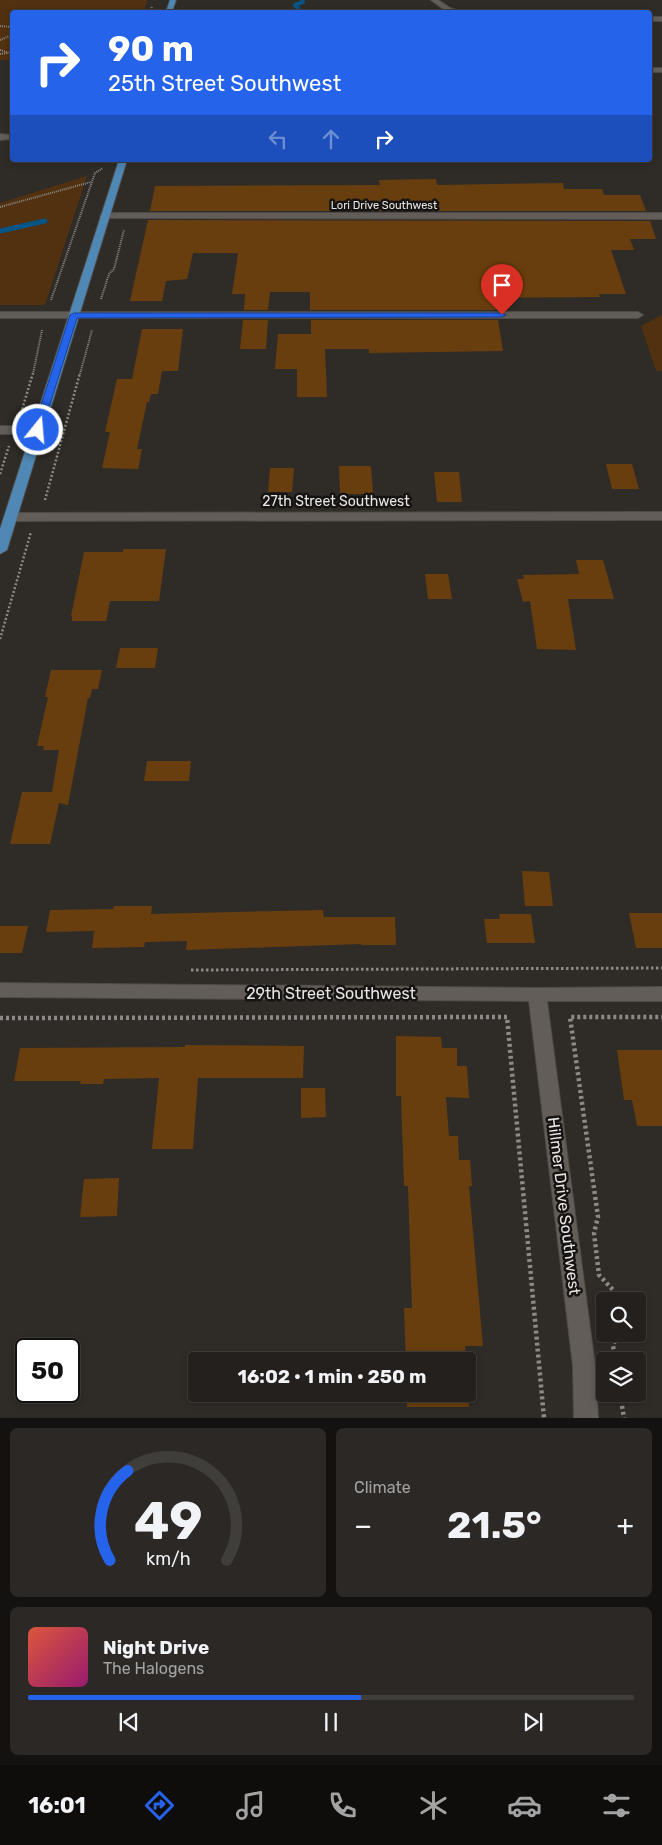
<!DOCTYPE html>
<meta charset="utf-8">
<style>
body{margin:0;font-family:Rubik,sans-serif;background:#2b2826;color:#f1f3f6;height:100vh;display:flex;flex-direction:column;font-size:19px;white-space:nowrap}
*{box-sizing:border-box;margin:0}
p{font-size:16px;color:#a3a3a4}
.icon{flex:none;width:28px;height:28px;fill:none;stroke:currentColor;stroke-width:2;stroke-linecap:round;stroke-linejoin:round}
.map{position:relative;height:1418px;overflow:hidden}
.side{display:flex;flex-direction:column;gap:10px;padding:10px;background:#131210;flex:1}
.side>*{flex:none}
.top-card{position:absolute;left:10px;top:10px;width:642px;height:152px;border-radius:5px;box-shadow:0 2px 8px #0003,0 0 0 1px #403e3b;background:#2563eb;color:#fff;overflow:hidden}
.tools{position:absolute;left:596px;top:1292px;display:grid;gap:10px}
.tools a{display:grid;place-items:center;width:50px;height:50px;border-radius:5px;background:#23201d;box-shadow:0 2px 8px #0003,0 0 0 1px #403e3b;font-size:25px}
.speed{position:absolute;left:15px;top:1338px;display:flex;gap:10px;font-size:25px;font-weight:700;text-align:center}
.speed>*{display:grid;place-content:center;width:65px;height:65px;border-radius:50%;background:#23201d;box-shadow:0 2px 8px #0003,0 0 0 1px #403e3b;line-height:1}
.speed .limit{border:2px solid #111;border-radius:8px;background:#fff;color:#111}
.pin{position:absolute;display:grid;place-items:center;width:42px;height:42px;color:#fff;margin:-51px -21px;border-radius:50% 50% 50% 0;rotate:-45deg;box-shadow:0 0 5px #0007}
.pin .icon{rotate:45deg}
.me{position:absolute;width:55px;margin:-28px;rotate:17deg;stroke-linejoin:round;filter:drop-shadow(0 0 4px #0008)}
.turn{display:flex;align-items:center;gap:18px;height:105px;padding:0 15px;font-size:22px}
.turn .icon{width:65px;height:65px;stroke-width:2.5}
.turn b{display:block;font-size:35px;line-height:42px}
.lanes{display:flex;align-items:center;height:48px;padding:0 15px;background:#0003;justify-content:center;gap:25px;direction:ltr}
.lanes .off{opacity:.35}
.big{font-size:38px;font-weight:700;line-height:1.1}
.side .tile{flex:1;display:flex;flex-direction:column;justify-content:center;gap:8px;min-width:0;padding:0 18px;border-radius:8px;background:#2b2826}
.side .dial{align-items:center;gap:0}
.dial svg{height:130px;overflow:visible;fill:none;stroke:#403e3b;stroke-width:7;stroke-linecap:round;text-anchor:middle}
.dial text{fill:#f1f3f6;stroke:none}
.song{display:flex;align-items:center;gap:15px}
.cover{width:60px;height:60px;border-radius:8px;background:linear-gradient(135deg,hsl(10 70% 55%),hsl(320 70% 35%))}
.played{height:5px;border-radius:2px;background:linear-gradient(90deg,#2563eb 55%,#403e3b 55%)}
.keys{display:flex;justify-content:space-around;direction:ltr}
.heat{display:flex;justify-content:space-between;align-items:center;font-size:28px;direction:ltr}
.side .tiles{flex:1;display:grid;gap:10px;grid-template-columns:1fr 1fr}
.tile:last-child{grid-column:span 2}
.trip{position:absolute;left:188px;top:1352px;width:288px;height:50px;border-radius:5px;background:#23201d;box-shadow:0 2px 8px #0003,0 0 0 1px #403e3b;font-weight:700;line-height:50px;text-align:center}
.tabs{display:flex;height:80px;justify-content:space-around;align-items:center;background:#0e0d0c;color:#a3a3a4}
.tabs .icon{width:35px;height:35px}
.tabs .on{color:#2563eb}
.tabs b{font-size:22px;color:#f1f3f6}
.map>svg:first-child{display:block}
.green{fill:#513110}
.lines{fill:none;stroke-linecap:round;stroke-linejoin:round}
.stream-far1{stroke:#075587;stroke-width:4}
.stream{stroke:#075587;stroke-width:5}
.building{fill:#693e0e}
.minor-casing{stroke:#4d4a47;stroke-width:2}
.major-casing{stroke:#4d4a47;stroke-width:2}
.path-far3{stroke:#8c8986;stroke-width:2;stroke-dasharray:1 1;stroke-linecap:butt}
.path-far2{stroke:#8c8986;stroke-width:2.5;stroke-dasharray:2 2;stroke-linecap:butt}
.path-far1{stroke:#8c8986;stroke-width:3;stroke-dasharray:2.5 2.5;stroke-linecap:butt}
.path{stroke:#8c8986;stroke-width:4.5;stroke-dasharray:3 3;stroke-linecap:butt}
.minor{fill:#625d59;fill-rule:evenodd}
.major{fill:#4f88b4;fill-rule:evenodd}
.route{fill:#2563eb;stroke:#184099}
.labels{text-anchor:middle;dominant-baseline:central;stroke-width:5;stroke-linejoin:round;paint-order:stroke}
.far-street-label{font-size:11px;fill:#e8e5e3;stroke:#161412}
.street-label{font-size:14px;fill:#e8e5e3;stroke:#161412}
.near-street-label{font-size:16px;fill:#e8e5e3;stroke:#161412}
</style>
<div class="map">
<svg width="662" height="1418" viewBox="0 0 662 1418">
<rect width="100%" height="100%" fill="#2f2b27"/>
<g class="green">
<polygon points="0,0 147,0 144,12 12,12 12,60 0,60"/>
<polygon points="87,176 45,305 0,305 0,203"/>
<polygon points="662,315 662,371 656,371 641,326"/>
</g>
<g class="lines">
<polyline class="stream-far1" points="296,12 298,8 295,5 303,2 302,0"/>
<polyline class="stream" points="0,231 45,221"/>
</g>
<g class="building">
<polygon points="436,179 437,185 563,183 564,189 602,189 604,195 640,195 646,211 150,211 155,186 380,185 379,180"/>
<polygon points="148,220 650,221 656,239 630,239 634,250 611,250 626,294 599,294 600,297 494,298 496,310 310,310 310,292 270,292 268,310 244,310 245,294 232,294 238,253 193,253 187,279 166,281 162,301 130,301"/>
<polygon points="243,320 268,320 266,349 240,349"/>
<polygon points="311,320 498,320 503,351 369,353 369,349 325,349 327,397 297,397 297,369 275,369 278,334 311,334"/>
<polygon points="142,329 183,329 178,371 162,371 158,394 151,394 149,402 147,402 137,449 142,449 138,469 102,468 110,432 105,432 117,379 132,379"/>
<polygon points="606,464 632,464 639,489 612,489"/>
<polygon points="339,466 371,466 373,494 340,494"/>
<polygon points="270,468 294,468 292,492 268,492"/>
<polygon points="434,472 459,472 462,502 437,502"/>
<polygon points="123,549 166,549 159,601 110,601 106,621 72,621 72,616 71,616 84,552 123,552"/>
<polygon points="576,560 603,560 614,599 568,599 576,650 537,649 530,601 523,602 517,579 524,579 523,575 579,574"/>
<polygon points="425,574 448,574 452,599 428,599"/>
<polygon points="120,648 158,648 155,668 116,668"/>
<polygon points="51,670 102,670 98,689 92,689 90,698 88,698 68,805 59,803 50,844 10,844 22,792 52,792 59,750 43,750 44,746 37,746 48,697 45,697"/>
<polygon points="147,761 191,761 189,781 144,781"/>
<polygon points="522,871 549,872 553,906 525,906"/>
<polygon points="114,906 152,906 151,914 323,910 324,917 395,917 396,945 361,945 361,944 186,950 187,941 145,942 144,947 92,948 94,931 46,932 50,910 113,909"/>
<polygon points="629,913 662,913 662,948 636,948"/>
<polygon points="499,914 531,914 535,943 487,943 484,919 500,919"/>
<polygon points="0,926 28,926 22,953 0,953"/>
<polygon points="396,1036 441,1037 442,1048 457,1048 457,1066 467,1066 469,1098 446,1097 449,1136 458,1136 459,1160 470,1160 472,1186 469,1186 483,1346 465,1346 466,1361 406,1361 404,1308 412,1308 408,1186 404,1186 401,1096 396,1096"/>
<polygon points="185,1045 304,1046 303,1078 198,1078 193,1149 152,1149 159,1078 104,1079 103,1084 80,1084 81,1081 14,1081 20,1048 185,1047"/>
<polygon points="617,1050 662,1050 662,1126 637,1126 632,1100 624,1100"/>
<polygon points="301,1088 325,1088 326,1117 301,1118"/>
<polygon points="119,1178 117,1216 80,1217 84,1179"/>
<polygon points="466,1367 469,1407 407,1407 407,1394 466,1394"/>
</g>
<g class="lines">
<g class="minor-casing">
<g id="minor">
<polygon points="431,0 438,0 450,8 462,12 446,11"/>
<rect x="650" y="17" width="12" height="4"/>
<rect x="650" y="68" width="12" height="4"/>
<polygon points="0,134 12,135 12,139 0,140"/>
<polygon points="105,213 662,213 662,219 102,218 100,216"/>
<polygon points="0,312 638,312 643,315 638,318 0,318"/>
<polygon points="0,426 38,426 44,430 38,434 0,434"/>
<polygon points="662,512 662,520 11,521 5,517 11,513"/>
<polygon points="0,983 537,988 662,987 662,1001 547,1001 595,1366 598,1418 574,1418 573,1366 529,1001 0,997"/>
</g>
</g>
<g class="major-casing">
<g id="major">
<polygon points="170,0 176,0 172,12 166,12"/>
<polygon points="119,160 127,160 7,550 0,554 0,529"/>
</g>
</g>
<g class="path-far3">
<polyline points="474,11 483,12"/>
<polyline points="151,12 152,6"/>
<polyline points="0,26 12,27"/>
<polyline points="0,40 12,35"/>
<polyline points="0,50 12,54"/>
<polyline points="0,54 8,53"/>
<polyline points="0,207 91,182"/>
<polyline points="101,299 109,274 114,269 124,230"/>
<polyline points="51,300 95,173 103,168"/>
<polyline points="33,374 42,330"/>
<polyline points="80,374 92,330"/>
</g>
<g class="path-far2">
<polyline points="21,413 33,373"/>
<polyline points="0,474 9,446"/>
<polyline points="45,500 80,373"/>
<polyline points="0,639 31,532"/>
</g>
<polyline class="path-far1" points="191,970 662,968"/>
<g class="path">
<polyline points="0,1018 507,1017 544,1418"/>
<polyline points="615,1301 614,1291 599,1275 594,1233 598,1217 570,1017 662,1017"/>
<polyline points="616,1361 613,1346 617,1334"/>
<polyline points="620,1394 624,1418"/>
</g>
<use href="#minor" class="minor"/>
<use href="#major" class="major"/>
</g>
<polygon class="route" points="74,313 502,313 506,315 502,317 77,318 42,430 38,433 35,432 33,430 70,315"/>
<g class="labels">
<g class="far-street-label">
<text x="384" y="205">Lori Drive Southwest</text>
</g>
<g class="street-label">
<text x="336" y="501">27th Street Southwest</text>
</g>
<g class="near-street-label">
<text x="331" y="993">29th Street Southwest</text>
<text transform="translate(564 1206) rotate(83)">Hillmer Drive Southwest</text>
</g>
</g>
</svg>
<div class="tools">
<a><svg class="icon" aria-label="search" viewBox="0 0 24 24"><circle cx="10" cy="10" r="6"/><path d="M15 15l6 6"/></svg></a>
<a><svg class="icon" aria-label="layers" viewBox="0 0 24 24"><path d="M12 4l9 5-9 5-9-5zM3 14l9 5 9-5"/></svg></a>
</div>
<div class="speed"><div class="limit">50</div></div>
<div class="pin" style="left:502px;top:315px;background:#d93025"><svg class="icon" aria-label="arrive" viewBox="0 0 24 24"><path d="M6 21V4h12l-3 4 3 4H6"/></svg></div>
<svg class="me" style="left:38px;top:430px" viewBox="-20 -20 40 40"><circle r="17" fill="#2563eb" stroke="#fff" stroke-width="3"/><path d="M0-11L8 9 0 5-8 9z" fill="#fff"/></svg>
<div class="trip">16:02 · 1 min · 250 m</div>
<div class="top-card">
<div class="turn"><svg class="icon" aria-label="right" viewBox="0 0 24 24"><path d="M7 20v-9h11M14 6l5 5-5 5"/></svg><div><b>90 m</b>25th Street Southwest</div></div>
<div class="lanes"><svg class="icon off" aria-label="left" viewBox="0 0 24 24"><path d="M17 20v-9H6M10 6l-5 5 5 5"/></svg><svg class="icon off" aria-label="ahead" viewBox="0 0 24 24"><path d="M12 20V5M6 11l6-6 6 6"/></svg><svg class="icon" aria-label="right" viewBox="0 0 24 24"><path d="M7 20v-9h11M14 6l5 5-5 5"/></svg></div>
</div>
</div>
<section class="side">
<div class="tiles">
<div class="tile dial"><svg viewBox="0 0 100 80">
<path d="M14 69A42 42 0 1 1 86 69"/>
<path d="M14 69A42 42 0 0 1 25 14" stroke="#2563eb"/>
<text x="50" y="56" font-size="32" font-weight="700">49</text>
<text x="50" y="72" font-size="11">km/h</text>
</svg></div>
<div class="tile"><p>Climate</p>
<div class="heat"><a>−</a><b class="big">21.5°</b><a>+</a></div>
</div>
<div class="tile">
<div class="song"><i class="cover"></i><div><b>Night Drive</b><p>The Halogens</p></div></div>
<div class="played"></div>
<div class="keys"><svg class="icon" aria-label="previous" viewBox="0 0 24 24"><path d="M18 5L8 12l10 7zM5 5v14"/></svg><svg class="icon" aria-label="pause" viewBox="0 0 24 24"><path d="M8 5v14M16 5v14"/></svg><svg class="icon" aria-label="next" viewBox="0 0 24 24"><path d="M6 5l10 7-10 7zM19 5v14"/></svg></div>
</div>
</div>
</section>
<nav class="tabs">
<b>16:01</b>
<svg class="icon on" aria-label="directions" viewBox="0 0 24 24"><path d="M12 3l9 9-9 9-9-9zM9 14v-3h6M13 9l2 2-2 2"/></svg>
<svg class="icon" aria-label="music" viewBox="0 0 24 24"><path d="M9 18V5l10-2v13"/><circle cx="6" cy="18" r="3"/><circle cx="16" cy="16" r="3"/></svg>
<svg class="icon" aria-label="phone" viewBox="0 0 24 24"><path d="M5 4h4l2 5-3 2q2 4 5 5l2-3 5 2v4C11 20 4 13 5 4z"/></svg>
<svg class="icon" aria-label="climate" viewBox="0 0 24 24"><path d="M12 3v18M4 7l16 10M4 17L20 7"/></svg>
<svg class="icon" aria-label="car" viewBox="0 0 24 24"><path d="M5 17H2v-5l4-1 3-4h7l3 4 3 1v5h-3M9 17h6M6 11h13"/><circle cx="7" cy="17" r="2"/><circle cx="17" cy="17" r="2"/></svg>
<svg class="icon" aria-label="filters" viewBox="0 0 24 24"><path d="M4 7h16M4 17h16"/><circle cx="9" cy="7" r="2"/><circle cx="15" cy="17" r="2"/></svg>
</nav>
